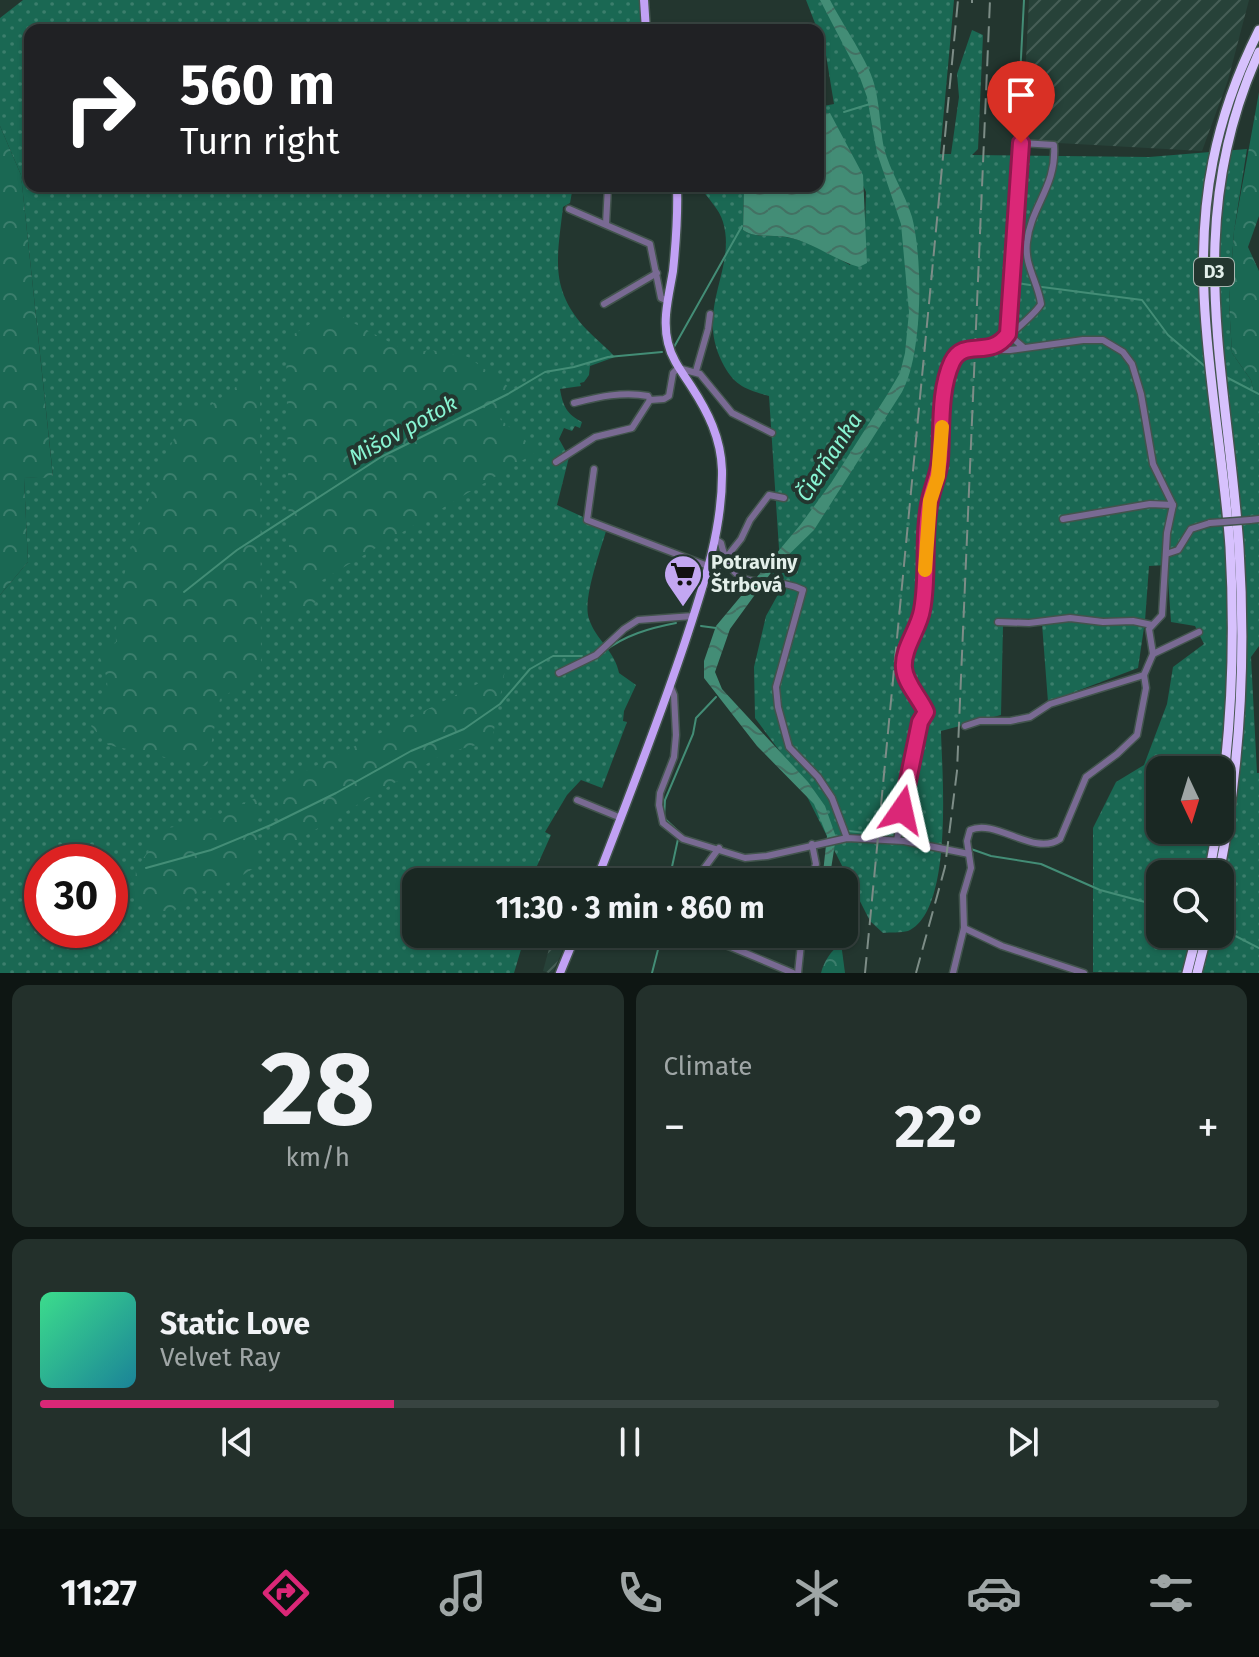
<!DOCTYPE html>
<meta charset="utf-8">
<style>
body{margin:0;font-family:"Fira Sans",sans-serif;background:#23302b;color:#f1f3f6;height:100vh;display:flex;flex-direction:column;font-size:30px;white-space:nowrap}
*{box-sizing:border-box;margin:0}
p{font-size:26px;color:#9fa6a6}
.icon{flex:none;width:44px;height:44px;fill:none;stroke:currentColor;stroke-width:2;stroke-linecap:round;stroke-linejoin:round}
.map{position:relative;height:973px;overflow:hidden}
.drawer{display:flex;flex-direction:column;gap:12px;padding:12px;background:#0e1613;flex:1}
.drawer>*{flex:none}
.banner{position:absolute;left:24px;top:24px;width:800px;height:168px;border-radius:16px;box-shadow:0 2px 6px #0004,0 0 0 2px #384441;background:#202124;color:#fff;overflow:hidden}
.needle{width:52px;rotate:176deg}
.buttons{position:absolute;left:1146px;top:756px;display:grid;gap:16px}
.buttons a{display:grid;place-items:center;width:88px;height:88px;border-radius:16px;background:#1a2823;box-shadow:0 2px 6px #0004,0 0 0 2px #384441;font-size:40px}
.speed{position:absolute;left:24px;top:844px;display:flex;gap:16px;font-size:40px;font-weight:700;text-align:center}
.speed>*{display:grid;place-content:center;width:104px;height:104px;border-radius:50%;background:#1a2823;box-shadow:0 2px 6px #0004,0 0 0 2px #384441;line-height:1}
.speed .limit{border:12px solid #d22;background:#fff;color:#111}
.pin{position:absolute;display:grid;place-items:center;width:68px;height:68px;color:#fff;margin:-82px -34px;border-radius:50% 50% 50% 0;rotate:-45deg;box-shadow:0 0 8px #0007}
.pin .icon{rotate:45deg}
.me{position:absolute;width:88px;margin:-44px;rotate:11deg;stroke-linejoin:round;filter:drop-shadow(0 0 6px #0008)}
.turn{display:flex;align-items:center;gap:28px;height:168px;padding:0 24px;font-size:36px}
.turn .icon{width:104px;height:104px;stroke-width:2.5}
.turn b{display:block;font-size:56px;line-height:68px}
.big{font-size:60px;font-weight:700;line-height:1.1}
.drawer .widget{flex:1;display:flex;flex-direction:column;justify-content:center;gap:12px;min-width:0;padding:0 28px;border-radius:16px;background:#23302b}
.drawer .dial{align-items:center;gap:0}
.dial b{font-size:104px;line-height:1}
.song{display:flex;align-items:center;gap:24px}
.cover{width:96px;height:96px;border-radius:12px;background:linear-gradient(135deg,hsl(150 70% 55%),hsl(190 70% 35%))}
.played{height:8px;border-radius:4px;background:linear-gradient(90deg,#db2777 30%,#384441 30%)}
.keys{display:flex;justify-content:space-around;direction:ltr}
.heat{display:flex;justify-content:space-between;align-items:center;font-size:44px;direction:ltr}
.drawer .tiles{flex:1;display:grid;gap:12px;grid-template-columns:1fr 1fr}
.widget:last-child{grid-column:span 2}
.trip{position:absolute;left:402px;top:868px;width:456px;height:80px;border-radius:16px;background:#1a2823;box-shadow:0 2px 6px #0004,0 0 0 2px #384441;font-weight:700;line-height:80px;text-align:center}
.tabs{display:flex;height:128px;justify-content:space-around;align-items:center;background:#0a100e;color:#9fa6a6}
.tabs .icon{width:56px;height:56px}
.tabs .current{color:#db2777}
.tabs b{font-size:36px;color:#f1f3f6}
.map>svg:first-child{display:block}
.industrial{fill:url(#industrial-furrows)}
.grass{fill:url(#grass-dots);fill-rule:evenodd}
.forest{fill:url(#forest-crowns)}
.water{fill:url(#water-waves)}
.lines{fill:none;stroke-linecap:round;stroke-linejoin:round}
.stream{stroke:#438d76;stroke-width:2}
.minor-casing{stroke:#42544d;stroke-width:9}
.major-casing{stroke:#42544d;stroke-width:11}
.highway-casing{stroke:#42544d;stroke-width:12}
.minor{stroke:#796a93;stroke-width:6}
.major{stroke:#c1a1f4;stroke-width:8}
.highway{stroke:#d7c1fd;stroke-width:9}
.rail{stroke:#7d8d87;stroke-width:2;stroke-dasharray:16 8;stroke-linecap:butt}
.minor-bridge-casing{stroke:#42544d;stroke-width:9;stroke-linecap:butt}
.minor-bridge{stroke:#796a93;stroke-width:6}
.route-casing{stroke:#8e194d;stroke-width:20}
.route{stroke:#db2777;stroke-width:14}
.slow{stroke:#f59e0b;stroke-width:14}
.labels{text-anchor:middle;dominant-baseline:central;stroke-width:8;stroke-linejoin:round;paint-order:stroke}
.shield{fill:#23362f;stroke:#a9b8b2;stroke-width:2}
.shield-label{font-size:18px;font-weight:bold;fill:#e3efea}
.poi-label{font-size:20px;font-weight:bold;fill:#e3efea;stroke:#23362f;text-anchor:start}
.water-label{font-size:22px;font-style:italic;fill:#88f4d2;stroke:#23362f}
</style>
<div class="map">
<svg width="1259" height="973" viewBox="0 0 1259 973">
<defs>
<pattern id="industrial-furrows" width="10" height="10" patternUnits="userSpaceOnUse" patternTransform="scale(2)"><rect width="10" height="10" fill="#274239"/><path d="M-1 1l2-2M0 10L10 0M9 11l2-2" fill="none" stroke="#465e56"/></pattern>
<pattern id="grass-dots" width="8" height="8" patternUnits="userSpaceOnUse" patternTransform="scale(2)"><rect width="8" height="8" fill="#1a6853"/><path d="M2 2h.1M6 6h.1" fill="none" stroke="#3b7e6c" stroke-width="1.8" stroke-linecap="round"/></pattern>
<pattern id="forest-crowns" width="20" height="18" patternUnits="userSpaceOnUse" patternTransform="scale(2)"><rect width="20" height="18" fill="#1a6853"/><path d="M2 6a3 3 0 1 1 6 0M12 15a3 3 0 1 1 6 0" fill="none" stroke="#3b7e6c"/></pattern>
<pattern id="water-waves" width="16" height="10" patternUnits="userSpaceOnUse" patternTransform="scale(2)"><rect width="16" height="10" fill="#438d76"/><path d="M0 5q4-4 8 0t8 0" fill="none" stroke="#437163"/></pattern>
</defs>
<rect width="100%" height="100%" fill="#23362f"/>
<g class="industrial">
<polygon points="1029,0 1249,0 1228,80 1202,151 1022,141"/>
<polygon points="553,934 569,936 553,972 549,973 543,971"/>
</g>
<g class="grass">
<path d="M 23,0 L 646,0 L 652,30 L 30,30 L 30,186 L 588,186 L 587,194 L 572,192 L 570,203 L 563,207 C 557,260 549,290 588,331 C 596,339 607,348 615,357 L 590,366 L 589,375 L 584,382 L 580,383 L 581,386 L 560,389 C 563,407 567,414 582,422 L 580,428 L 575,426 L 572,431 L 564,428 L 559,439 L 569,457 L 557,505 L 607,528 C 601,549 582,600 589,619 C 596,640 615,651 619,673 L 636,685 L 624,711 L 623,721 L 627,722 L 602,788 L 581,780 L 567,795 L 545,832 L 551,835 L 532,877 L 534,882 L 416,882 L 416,934 L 525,936 L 514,973 L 0,973 L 0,595 L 28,562 L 24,478 L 53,476 L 21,175 L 0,126 L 0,18 ZM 42,862 L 110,862 L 110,930 L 42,930 Z"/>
<path d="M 806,0 L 954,0 L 940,154 L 951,154 L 959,97 L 957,74 L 972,30 L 983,35 L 978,149 L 972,155 L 1149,157 L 1247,149 L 1234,231 L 1229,303 L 1232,353 L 1251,380 L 1259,410 L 1259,646 L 1251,657 L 1257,773 L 1259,773 L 1259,973 L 1093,972 L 1093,828 L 1116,782 L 1144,765 L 1167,704 L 1173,667 L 1204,644 L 1195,626 L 1171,622 L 1167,565 L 1149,566 L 1145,621 L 1138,668 L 1048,702 L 1042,624 L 1003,626 L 1001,715 L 941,731 C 942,773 954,911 908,931 C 901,933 890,932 883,933 L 870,921 L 793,769 L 755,718 L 754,667 L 766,616 L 781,589 L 780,581 L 767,581 L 780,564 L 769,396 C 745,389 734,386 722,362 C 695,308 737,269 723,222 C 720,210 707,197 699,186 L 744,186 L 743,230 C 756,239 771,234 786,237 C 809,241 830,254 850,265 L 865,225 L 866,192 L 830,114 L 818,114 L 818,107 L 834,104 L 825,49 ZM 1160,770 L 1220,770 L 1220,830 L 1160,830 ZM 1160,874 L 1220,874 L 1220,934 L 1160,934 Z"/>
</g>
<g class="forest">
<polygon points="1259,92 1259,216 1248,247 1259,271 1259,413 1251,380 1232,353 1229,303 1234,231"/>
<polygon points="0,126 21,175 53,477 24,478 28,562 0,595"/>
<polygon points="331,311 410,353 431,350 468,357 520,395 500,419 538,451 319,582 321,599 290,617 286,339"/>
<path d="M 260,376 L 261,664 L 249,680 L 220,699 L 207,766 L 108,745 L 91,726 C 113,697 111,681 96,649 L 116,643 C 114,568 158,477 187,408 L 207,408 L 237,386 L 243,379 Z"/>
<polygon points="505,670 492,741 445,753 281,850 282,783"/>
<polygon points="258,797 257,866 235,880 192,895 174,911 149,911 135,890 136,869 163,829 205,821"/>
<path d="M 841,943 L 845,973 L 821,973 C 824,961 831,951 841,943 Z"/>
</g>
<g class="water">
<path d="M 820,0 L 830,0 C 842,23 858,46 869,70 C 880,93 879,123 884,148 C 890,172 905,193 912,217 C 923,259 923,354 902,392 L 814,530 L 773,570 L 730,629 L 715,672 L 722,689 L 808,782 L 825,806 L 836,837 L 829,882 L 822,882 L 827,836 L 814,804 L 757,746 L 704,678 L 704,661 L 716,626 L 801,524 L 831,483 L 887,395 L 900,373 L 905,353 L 909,312 L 901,224 L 877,153 L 867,97 L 859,75 Z"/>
<path d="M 830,113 L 863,175 L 867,263 L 859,267 C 834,260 813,242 787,237 C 772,234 756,239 743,230 L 744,186 L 818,186 L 818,114 Z"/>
</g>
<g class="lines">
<g class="stream">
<polyline points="1019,96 1024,0"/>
<polyline points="844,112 870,104"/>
<polyline points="1017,125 1018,107"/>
<polyline points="1007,274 1005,260 1016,146"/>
<polyline points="1017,283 1030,285"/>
<polyline points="1042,287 1142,300 1168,335 1208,369"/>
<polyline points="674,347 742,226"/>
<polyline points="1224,376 1259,394"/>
<polyline points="184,592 237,550 381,457 508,394 545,372 574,367 608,357 662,352"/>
<polyline points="701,626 716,628"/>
<path d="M 603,652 C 625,635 650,628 676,623"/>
<polyline points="848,831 875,834"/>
<polyline points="679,832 664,818 665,800 693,734 696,718 716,697"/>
<polyline points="882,835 894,835"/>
<polyline points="901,836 915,840"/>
<polyline points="971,849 991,856 1041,864 1100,890 1160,906"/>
<polyline points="146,868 211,850 271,825 336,793 411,751 464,729 500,704 530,669 553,656 582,656"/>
<polyline points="670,876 678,839"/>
<polyline points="670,879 670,882"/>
<polyline points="1220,928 1259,948"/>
<polyline points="652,973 662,934"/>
</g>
<g class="minor-casing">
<g id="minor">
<polyline points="569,209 650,244 661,298 668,301"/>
<polyline points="606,224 608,186"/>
<polyline points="604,304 657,273"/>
<path d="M 990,348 C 1001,344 1035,314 1041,304 C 1038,282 1024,265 1027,242 C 1031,206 1057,186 1054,145 L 1021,143 L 1008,334 L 1023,347"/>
<polyline points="696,371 708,329 710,314"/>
<path d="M 574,403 C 598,397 623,391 648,396 L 650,400"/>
<polyline points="556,462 595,437 632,428 650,400 664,399 669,396 673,373 678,368 700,374 732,413 772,433"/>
<polyline points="594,469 587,520 708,566"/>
<polyline points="1063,519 1150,504 1173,505"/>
<polyline points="1250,520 1259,519"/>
<path d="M 715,539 L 721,543 C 734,600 768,572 803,590 L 776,687 L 778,707 L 789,747 L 818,777 L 832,798 L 847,838"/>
<polyline points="1166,554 1178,550 1191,529 1210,523"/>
<polyline points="706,574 713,574 741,539 750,520 769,495 784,498"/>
<polyline points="998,622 1029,623 1070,618 1103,622 1133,621 1152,625"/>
<polyline points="1153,654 1199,632"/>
<polyline points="559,673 596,655 624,629 638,620 693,616"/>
<polyline points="670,685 674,695 676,735 674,757 660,793 659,805 663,823 683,839 745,858 767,856 847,838 904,841 969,854"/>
<polyline points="577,800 621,818"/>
<polyline points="897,840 920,722 926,712 906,677 903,666 922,611 930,501 938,476 945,386 951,364 962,350 1010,350 1083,340 1103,340 1123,352 1132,364 1141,394 1153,464 1173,505 1167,533 1162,615 1149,629 1153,654 1144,675 1050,704 1030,717 1010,721 980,721 965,726"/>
<polyline points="694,882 719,848"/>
<polyline points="810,882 816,864 812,844"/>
<polyline points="964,928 1002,946 1084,973"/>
<polyline points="692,934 731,947 793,973"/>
<polyline points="798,973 802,934"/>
<path d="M 953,973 L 964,928 L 963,895 L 971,868 L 967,841 L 970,830 C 996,818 1034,857 1060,839 L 1086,777 L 1117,754 L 1137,735 L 1146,688 L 1144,675"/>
</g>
</g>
<g class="major-casing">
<g id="major">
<polyline points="644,0 646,30"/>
<path d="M 596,882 C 627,802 658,723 685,642 C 703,587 723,529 722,470 C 721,438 708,412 691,386 C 682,372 672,360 668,343 C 662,320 669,295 673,271 C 676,242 678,215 677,186"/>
<polyline points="560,973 576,934"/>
</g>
</g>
<g class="highway-casing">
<g id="highway">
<path d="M 1220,807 C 1232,722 1235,633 1230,547 C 1221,419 1187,289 1213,161 C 1222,115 1238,72 1259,30"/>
<polyline points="1209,874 1217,830"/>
<path d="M 1219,874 C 1240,768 1246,656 1239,548 C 1227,372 1181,223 1259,52"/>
<polyline points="1187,973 1197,934"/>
<polyline points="1197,973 1207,934"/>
</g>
</g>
<use href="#minor" class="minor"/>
<use href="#major" class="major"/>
<use href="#highway" class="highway"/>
<g class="rail">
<polyline points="972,3 972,0"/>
<polyline points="865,973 958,0"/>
<polyline points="916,973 945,867 957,771 990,0"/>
</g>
<g class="minor-bridge-casing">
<polyline id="minor-bridge" points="1210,523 1250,520"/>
</g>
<use href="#minor-bridge" class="minor-bridge"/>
</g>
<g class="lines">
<g class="route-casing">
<path id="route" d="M 902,810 L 920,722 L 926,712 C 920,698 905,683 904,668 C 902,649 919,629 922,610 C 929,574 922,536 930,500 C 933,485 939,474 940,459 C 942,428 939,390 952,362 C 964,337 990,360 1008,334 L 1021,143"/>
</g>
<use href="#route" class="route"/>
<polyline class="slow" points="925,570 930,501 938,476 942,427"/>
</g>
<defs>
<g id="supermarket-pin" transform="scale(2)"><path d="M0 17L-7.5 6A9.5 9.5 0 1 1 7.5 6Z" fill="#c3a7f2" stroke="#23362f"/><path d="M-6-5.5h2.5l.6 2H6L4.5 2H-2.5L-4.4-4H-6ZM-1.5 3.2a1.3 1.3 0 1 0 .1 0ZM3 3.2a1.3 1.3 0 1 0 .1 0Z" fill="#111"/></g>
</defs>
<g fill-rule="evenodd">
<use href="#supermarket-pin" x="683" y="574"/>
</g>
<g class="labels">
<rect class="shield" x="1194" y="258" width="40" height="28" rx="6"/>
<g class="shield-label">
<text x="1214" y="272">D3</text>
</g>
<g class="poi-label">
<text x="711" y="562">Potraviny<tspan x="711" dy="23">Štrbová</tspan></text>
</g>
<g class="water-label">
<text transform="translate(403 430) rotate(-29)">Mišov potok</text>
<text transform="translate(829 457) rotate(-57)">Čierňanka</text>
</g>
</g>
</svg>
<div class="buttons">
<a><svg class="needle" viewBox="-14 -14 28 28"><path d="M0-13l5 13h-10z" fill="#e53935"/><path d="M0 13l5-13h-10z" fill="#9fa6a6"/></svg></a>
<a><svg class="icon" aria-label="search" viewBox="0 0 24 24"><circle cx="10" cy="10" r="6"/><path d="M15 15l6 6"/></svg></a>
</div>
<div class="speed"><div class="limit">30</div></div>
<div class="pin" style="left:1021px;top:143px;background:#d93025"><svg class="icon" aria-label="arrive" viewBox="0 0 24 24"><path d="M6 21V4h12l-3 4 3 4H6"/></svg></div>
<svg class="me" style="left:902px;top:810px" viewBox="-20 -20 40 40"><path d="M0-17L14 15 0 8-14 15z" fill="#db2777" stroke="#fff" stroke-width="4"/></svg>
<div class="trip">11:30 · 3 min · 860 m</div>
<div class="banner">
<div class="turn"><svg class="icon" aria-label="right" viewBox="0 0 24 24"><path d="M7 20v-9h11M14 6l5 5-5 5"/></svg><div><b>560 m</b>Turn right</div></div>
</div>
</div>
<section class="drawer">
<div class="tiles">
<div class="widget dial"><b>28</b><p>km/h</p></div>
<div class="widget"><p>Climate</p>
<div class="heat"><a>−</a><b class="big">22°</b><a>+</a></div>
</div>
<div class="widget">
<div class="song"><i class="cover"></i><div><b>Static Love</b><p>Velvet Ray</p></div></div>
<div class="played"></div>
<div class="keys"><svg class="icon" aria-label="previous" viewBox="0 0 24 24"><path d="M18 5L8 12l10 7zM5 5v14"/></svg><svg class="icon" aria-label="pause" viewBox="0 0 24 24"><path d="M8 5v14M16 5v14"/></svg><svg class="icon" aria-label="next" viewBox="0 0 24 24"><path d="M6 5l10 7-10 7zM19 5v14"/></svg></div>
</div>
</div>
</section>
<nav class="tabs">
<b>11:27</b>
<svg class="icon current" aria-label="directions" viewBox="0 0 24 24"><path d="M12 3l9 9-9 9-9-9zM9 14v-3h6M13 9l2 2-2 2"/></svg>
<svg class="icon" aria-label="music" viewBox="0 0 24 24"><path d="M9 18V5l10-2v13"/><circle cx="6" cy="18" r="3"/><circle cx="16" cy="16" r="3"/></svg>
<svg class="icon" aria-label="phone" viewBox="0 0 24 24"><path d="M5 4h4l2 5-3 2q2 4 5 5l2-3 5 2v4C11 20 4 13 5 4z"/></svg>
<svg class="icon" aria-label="climate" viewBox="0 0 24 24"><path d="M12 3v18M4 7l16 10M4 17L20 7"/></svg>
<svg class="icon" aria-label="car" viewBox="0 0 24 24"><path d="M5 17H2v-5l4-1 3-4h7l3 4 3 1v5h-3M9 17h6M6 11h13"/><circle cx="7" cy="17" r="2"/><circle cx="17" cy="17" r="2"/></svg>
<svg class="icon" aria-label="filters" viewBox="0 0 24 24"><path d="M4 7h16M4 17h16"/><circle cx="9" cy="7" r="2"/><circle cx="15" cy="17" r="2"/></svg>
</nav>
